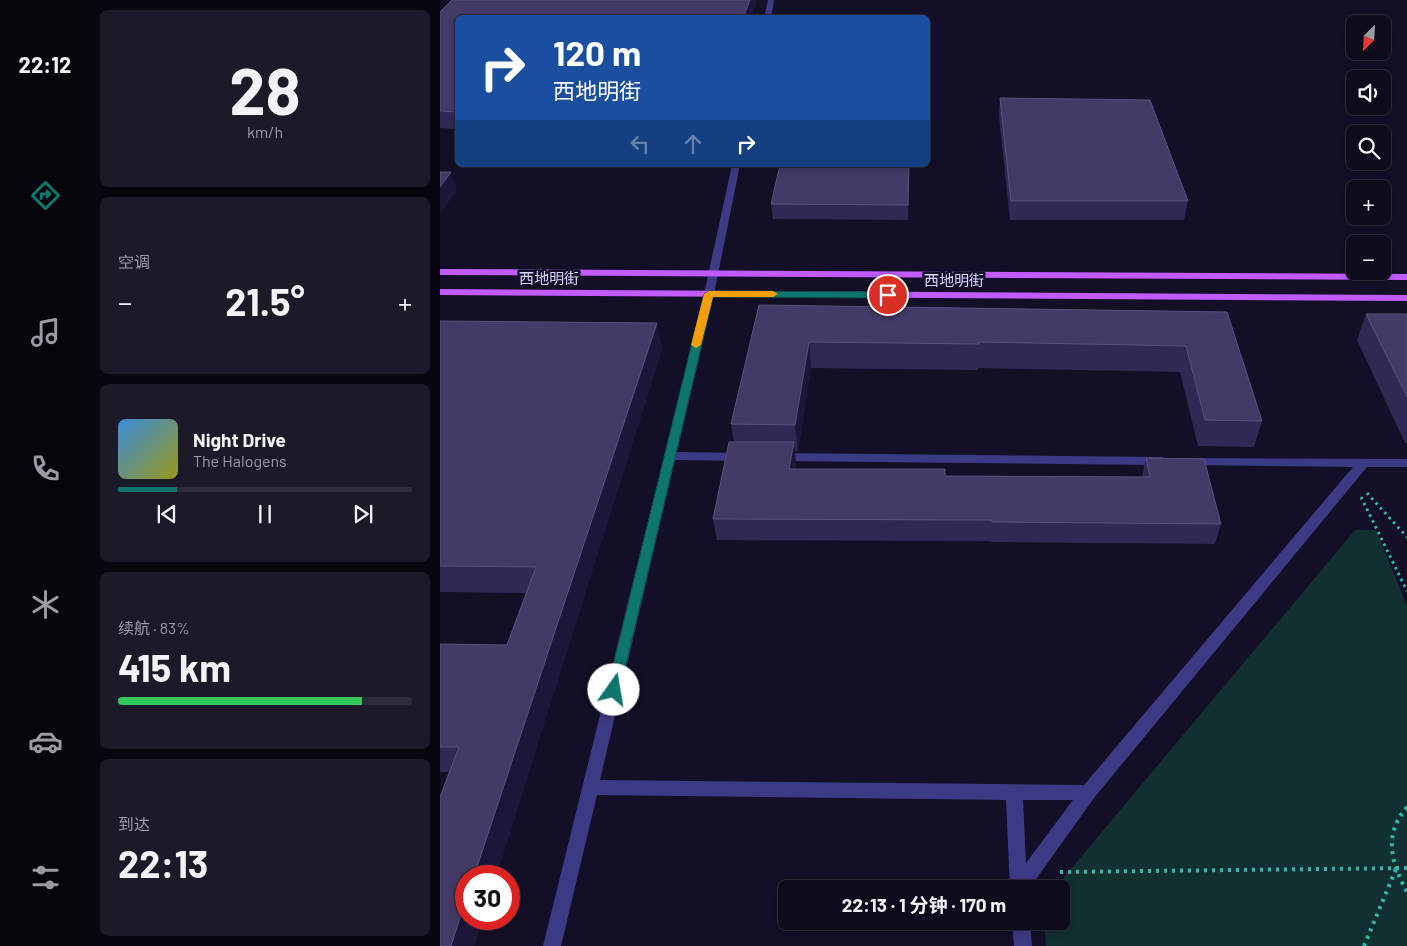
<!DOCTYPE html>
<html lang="zh">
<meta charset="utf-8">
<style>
body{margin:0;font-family:Barlow,"Noto Sans SC",sans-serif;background:#1c1929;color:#f1f3f6;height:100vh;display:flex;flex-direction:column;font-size:19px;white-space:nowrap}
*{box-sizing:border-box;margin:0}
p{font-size:16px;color:#9b9ba3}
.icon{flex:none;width:28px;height:28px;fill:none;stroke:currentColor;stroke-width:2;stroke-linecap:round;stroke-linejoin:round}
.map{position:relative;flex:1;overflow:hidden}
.details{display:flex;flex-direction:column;gap:10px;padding:10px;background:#08060f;width:350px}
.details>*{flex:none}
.guide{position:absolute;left:15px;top:15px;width:475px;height:152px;border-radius:8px;box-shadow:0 2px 8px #0003,0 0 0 1px #2e2b3b;background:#1a4fa0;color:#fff;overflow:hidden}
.needle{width:32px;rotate:204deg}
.tools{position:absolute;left:906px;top:15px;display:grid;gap:10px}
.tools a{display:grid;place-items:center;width:45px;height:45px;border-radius:8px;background:#0e0b1c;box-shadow:0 2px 8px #0003,0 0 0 1px #2e2b3b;font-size:25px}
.speed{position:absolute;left:15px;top:865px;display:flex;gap:10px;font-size:25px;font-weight:700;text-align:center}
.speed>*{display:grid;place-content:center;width:65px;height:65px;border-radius:50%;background:#0e0b1c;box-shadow:0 2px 8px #0003,0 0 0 1px #2e2b3b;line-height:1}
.speed .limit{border:8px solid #d22;background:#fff;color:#111}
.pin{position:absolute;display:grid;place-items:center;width:42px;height:42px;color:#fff;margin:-21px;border:2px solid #fff;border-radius:50%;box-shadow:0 1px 5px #0007}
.me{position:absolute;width:55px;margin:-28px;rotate:13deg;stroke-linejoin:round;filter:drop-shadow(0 0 4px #0008)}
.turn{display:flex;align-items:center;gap:18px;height:105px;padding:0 15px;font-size:22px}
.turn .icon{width:65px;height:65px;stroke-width:2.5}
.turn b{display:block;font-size:35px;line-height:42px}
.lanes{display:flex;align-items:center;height:48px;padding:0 15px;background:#0003;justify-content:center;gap:25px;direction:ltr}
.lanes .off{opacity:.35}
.big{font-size:38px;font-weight:700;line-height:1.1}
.details .widget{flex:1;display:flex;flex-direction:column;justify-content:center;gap:8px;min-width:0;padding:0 18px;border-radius:8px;background:#1c1929}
.details .dial{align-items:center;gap:0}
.dial b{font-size:65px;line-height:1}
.song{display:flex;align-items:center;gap:15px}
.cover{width:60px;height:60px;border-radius:8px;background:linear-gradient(135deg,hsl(210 70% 55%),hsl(60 70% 35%))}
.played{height:5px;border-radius:2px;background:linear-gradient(90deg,#0f766e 20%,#2e2b3b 20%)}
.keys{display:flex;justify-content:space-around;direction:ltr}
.heat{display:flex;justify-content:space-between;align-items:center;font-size:28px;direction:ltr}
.charge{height:8px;border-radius:4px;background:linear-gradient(90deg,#34c759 83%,#2e2b3b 0)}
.trip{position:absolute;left:338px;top:880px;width:292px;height:50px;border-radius:8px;background:#0e0b1c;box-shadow:0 2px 8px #0003,0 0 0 1px #2e2b3b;font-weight:700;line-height:50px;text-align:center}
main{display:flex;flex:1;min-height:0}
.tab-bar{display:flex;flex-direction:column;width:90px;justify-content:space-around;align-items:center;background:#06040b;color:#9b9ba3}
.tab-bar .icon{width:35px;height:35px}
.tab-bar .selected{color:#0f766e}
.tab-bar b{font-size:22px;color:#f1f3f6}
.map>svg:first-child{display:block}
.green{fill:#12302f}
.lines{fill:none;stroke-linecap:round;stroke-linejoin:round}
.path-far1{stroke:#2fb8b0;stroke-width:3;stroke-dasharray:2.5 4;stroke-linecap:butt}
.path{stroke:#2fb8b0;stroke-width:4;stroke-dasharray:3 5;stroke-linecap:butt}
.minor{fill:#3d3a85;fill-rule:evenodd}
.primary{fill:#c25bff;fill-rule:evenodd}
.wall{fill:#312854}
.shaded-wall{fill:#1d163a}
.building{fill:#433a66;stroke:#5a527e}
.route{fill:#0f766e;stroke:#0a4d48}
.slow{fill:#f59e0b}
.labels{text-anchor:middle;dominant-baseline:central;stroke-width:5;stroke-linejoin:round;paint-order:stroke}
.street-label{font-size:15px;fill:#d9d4ff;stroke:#130f26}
</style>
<main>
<nav class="tab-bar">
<b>22:12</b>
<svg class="icon selected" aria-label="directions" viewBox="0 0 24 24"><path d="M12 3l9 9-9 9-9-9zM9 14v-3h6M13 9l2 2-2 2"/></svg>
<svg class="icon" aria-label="music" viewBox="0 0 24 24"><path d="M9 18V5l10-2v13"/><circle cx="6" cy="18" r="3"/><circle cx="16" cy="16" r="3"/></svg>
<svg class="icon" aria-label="phone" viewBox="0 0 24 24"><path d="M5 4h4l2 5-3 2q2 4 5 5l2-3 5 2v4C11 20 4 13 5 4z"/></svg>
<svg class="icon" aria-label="climate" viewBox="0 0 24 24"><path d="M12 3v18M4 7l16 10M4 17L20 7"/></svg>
<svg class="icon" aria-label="car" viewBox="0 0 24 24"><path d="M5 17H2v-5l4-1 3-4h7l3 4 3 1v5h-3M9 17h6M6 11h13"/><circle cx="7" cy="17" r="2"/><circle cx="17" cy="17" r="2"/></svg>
<svg class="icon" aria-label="filters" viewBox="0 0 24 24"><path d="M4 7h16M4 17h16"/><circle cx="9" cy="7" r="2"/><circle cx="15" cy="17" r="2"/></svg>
</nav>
<section class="details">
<div class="widget dial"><b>28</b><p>km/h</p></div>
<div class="widget"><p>空调</p>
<div class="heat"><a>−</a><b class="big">21.5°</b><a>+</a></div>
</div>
<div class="widget">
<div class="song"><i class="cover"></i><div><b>Night Drive</b><p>The Halogens</p></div></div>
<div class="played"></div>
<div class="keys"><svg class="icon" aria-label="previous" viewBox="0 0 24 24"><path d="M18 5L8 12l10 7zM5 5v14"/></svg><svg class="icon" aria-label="pause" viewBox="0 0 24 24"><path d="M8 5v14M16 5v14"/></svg><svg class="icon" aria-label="next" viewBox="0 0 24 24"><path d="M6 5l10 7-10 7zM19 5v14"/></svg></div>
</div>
<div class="widget"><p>续航 · 83%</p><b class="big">415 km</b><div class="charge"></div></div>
<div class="widget"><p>到达</p><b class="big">22:13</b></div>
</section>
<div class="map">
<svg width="967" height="946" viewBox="0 0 967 946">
<rect width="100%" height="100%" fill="#130f26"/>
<polygon class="green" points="915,530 936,530 967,606 967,946 606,946 604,921 621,921 621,889 614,889"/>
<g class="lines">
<g class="path-far1">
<polyline points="927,493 967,537"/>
<polyline points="921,497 967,591"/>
</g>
<g class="path">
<path d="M 967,807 C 943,835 951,862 967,892"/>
<polyline points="620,872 967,868"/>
<polyline points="924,946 956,869"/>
</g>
<g class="minor">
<polygon points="328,0 334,0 331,18 324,18"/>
<path d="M 292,165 L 300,165 L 274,294 L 237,452 L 302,453 L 308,457 L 302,461 L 235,460 L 160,780 L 644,785 L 913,467 L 747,465 L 741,461 L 743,458 L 967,459 L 967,467 L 927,467 L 654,798 L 589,889 L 570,889 L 566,800 L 157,795 L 121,946 L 103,946 L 264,294 ZM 583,800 L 633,800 L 586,863 Z"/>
<polygon points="340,453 722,457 728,461 722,465 340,461 334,457"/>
<polygon points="572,921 590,921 592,946 574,946"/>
</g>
<g class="primary">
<polygon points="0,269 967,274 967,280 0,275"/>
<polygon points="0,289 967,295 967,301 0,295"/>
</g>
</g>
<g class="wall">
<polygon points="12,0 317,0 311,18 18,18 18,129 0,128 0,12"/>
<polygon points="560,98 748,201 744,220 570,220 559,116"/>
<polygon points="469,165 468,220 333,219 331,204"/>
<polygon points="319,305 787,312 822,421 814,447 758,446 740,372 538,368 538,370 371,368 358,451 355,451 356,463 355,469 505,476 702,477 706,458 781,524 775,544 551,542 551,541 277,540 273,519 294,442 291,424"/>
<polygon points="926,314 967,314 967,443 965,443 917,340"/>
<polygon points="0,321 217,323 222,349 56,876 26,876 26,919 43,919 34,946 0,946 0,797 9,772 0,772 0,644 67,645 86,593 0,592"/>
</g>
<g class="shaded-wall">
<polygon points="310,0 317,0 311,18 303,18"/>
<polygon points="11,172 17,190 0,214 0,187"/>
<polygon points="217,323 222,349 56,876 34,876"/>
<polygon points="369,342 371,368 358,451 355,425"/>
<polygon points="354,442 356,463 352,490 349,469"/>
<polygon points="26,899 26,919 43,919 34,946 11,946"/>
</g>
<g class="building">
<polygon points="12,0 310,0 303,18 18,18 18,112 0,111 0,12"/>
<polygon points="560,98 710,100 748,201 571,201"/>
<polygon points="340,165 469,165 468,205 331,204"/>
<polygon points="0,172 11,172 0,187"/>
<polygon points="319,305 787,312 822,421 765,420 746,346 539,342 539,344 369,342 355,425 291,424"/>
<polygon points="926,314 967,314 967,397"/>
<polygon points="0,321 217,323 34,876 26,876 26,899 11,946 0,946 0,797 19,747 0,747 0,644 67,645 96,567 0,566"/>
<polygon points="289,442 354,442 349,469 505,469 505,476 710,477 706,458 764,459 781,524 552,522 552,520 273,519"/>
</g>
<polygon class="route" points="269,291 448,292 453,295 448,298 273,297 180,690 178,694 174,695 169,694 167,690 264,294"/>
<polygon class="slow" points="269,291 333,291 338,294 333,297 273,297 261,345 256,348 251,345 264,294"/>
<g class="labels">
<g class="street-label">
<text x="109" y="278">西地明街</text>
<text x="514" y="280">西地明街</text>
</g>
</g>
</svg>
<div class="tools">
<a><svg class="needle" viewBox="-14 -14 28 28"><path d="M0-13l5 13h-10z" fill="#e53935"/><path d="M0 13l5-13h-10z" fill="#9b9ba3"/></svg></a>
<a><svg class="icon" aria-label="sound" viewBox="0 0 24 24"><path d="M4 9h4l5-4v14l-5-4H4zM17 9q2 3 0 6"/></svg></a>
<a><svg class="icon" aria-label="search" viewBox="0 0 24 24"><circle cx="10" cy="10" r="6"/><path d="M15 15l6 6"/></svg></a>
<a>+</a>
<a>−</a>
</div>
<div class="speed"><div class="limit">30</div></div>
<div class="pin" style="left:448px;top:295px;background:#d93025"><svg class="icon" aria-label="arrive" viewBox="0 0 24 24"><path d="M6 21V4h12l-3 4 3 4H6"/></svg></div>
<svg class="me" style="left:174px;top:690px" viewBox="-20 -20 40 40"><circle r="19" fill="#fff"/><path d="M0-13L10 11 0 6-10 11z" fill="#0f766e"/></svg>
<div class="trip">22:13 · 1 分钟 · 170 m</div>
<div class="guide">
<div class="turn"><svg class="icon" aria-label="right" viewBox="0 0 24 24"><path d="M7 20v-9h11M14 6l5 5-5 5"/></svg><div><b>120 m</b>西地明街</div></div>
<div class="lanes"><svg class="icon off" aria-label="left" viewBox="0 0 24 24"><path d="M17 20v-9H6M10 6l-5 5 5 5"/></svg><svg class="icon off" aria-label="ahead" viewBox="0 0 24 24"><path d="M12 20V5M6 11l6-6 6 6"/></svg><svg class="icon" aria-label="right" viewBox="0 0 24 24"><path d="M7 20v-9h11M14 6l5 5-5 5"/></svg></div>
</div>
</div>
</main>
